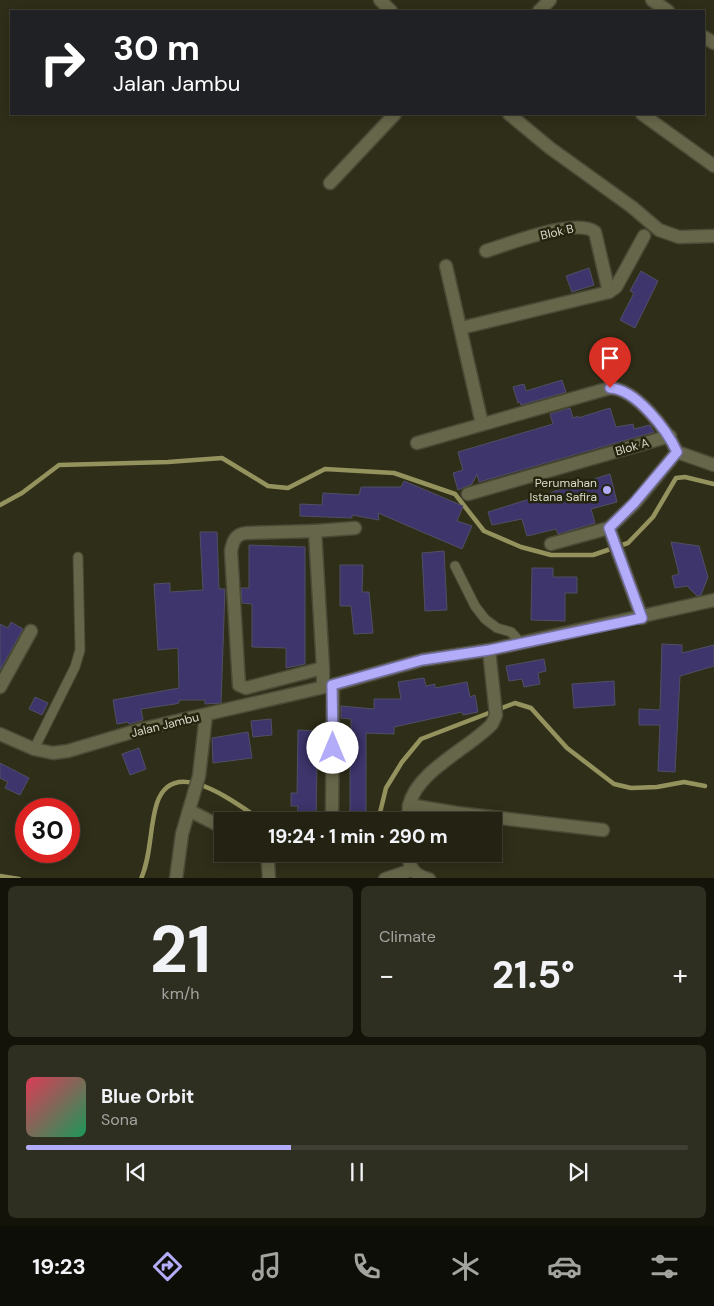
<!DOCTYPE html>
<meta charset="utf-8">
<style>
body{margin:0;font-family:"DM Sans",sans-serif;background:#2f2f21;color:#f1f3f6;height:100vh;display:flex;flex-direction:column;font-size:19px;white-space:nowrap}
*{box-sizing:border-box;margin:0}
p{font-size:16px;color:#a3a4a0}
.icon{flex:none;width:28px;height:28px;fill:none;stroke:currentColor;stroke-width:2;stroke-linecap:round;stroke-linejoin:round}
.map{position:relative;height:878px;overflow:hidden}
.side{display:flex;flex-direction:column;gap:8px;padding:8px;background:#13130a;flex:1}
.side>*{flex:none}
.top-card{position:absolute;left:10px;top:10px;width:695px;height:105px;border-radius:0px;box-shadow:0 2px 12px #0003,0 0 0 1px #403f33;background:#202124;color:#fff;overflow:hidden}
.speed{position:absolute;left:15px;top:798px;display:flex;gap:10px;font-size:25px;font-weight:700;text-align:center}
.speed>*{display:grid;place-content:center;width:65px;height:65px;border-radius:50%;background:#232213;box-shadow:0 2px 12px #0003,0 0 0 1px #403f33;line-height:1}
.speed .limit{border:8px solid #d22;background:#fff;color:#111}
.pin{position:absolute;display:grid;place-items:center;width:42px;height:42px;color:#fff;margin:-51px -21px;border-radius:50% 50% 50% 0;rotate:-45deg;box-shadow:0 0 5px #0007}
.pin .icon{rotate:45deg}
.me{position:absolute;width:55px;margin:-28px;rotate:0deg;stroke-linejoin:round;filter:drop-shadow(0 0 4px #0008)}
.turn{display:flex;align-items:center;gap:18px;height:105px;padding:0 20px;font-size:22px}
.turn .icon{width:65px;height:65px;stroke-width:2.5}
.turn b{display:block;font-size:35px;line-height:42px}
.big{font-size:38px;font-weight:700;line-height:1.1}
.side .widget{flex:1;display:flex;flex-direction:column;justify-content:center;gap:8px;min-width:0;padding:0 18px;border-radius:8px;background:#2f2f21}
.side .dial{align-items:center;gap:0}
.dial b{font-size:65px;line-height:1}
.song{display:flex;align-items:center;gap:15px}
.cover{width:60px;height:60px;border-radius:8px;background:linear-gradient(135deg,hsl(350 70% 55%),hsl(150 70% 35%))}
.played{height:5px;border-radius:2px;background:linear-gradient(90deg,#b3adf9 40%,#403f33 40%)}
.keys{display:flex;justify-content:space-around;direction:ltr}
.heat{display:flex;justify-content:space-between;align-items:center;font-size:28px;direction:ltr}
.side .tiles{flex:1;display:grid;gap:8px;grid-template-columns:1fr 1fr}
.widget:last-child{grid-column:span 2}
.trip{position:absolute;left:214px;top:812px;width:288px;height:50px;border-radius:0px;background:#232213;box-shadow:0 2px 12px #0003,0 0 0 1px #403f33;font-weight:700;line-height:50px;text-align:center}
.tabs{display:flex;height:80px;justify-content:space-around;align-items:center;background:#0e0e08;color:#a3a4a0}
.tabs .icon{width:35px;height:35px}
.tabs .selected{color:#b3adf9}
.tabs b{font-size:22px;color:#f1f3f6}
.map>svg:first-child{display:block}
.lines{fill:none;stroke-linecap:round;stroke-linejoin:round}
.stream{stroke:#94935e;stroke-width:4.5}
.building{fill:#3d356b;stroke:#504f65}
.service-casing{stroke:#4a4a36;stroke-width:11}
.minor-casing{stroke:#4a4a36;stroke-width:15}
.tertiary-casing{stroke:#4a4a36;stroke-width:15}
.service{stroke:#66664a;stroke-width:9}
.minor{stroke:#66664a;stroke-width:12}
.tertiary{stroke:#66664a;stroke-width:12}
.route-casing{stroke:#7470a2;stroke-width:12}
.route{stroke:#b3adf9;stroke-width:9}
.poi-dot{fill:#b3adf9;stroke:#25250f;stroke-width:2}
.labels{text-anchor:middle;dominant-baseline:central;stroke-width:5;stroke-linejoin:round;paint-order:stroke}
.street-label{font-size:12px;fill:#dadacd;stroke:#25250f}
.poi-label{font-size:12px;fill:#dadacd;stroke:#25250f;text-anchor:end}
</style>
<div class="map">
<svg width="714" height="879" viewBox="0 0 714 879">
<rect width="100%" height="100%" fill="#2f2e19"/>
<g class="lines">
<g class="stream">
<polyline points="0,505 22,493 59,465 168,462 222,458 268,486 288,488 325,469 394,473 455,494 484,531 521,547 551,555 593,555 628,543 653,517 676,478 685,477 714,484"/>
<polyline points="378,821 386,788 402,762 421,739 515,703 531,708 567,748 614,784 631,788 657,787 684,782 705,786"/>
<path d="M 337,854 C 351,859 364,865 376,854"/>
<polyline points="0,876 19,879"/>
<path d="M 141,879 C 152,853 149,828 157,803 C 174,753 237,805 263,821"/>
</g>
</g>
<g class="building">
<polygon points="589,268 594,285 572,292 566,276"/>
<polygon points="641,271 658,281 635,328 620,320 634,293 630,291"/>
<polygon points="562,380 566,392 521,405 520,402 518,403 513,387 524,384 526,391"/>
<polygon points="570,408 573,418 578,416 578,418 610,408 616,427 633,424 634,429 650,425 654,432 479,482 477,474 472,484 458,490 453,473 463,470 458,452 553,424 550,414"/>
<polygon points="610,474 617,502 591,509 595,523 558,534 556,529 527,536 522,519 492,525 488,512"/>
<polygon points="404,481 463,506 457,521 472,526 462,549 378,513 379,520 352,515 352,518 300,516 300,504 322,505 323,493 359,495 361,487 401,487"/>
<polygon points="200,532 217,532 219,589 225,589 221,703 205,704 205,700 179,700 179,703 175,704 141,709 143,720 129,724 128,722 117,724 113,700 179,688 178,648 158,650 154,584 170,583 170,592 203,590"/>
<polygon points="671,542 699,546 708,577 701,595 697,596 687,586 675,588 672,576 679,574"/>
<polygon points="249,545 305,547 305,664 286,668 286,648 252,647 252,604 242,603 241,588 249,588"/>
<polygon points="444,551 447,610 425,611 422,553"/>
<polygon points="340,565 363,565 362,592 369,592 373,633 354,634 351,606 340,606"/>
<polygon points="532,568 553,568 553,577 577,577 577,593 565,593 565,621 531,620"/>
<polygon points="11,622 23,629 0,670 0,624 8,628"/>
<polygon points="662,644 682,645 682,653 714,645 714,666 680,676 675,772 658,771 660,725 639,725 639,709 660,710"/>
<polygon points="544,659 546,671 538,673 540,684 524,687 522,679 509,681 506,666"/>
<polygon points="424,678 426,686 435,684 435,688 467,682 470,697 475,695 478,712 463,715 462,712 394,727 394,734 366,733 366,821 350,821 350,762 341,761 341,747 351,748 351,719 341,718 341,706 374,709 374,699 401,699 398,682"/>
<polygon points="614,681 615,705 574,708 572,684"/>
<polygon points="35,697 48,703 42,715 29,709"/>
<polygon points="271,719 272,735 253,737 251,721"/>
<polygon points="298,730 316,731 316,743 324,745 324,759 317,758 316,821 297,821 298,806 291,806 291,793 297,793"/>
<polygon points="248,732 252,758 213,763 212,738"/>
<polygon points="139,748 146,769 130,775 122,754"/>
<polygon points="0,763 29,778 20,795 5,788 8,782 0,778"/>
</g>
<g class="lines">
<g class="service-casing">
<g id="service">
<polyline points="455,566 475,606 485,619 497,628 511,632 521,643"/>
<polyline points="34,749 75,667 80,650 78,557"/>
</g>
</g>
<g class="minor-casing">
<g id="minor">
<polyline points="380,0 391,11"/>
<polyline points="652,0 668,11"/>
<polyline points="539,11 550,0"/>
<polyline points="704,37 714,43"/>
<polyline points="509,114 550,148 632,207 659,230 679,237 714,236"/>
<polyline points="642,114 714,166"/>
<polyline points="330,183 395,114"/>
<polyline points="446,266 482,424"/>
<polyline points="609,292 616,287 644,236"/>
<path d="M 461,328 L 609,292 L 595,232 C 578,217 508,244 486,251"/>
<path d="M 417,443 L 610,388 C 636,389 667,430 677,452 L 635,503 L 609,528 L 551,544"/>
<polyline points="677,452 714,465"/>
<polyline points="468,494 670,436"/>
<polyline points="609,528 642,618"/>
<polyline points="315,531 355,528"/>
<path d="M 323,668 L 246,688 L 239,685 L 231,551 C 233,541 235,534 247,533 L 315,531 L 323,668 L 323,687"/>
<polyline points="0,687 31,631"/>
<polyline points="409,805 457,813 603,830"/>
<polyline points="190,811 222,827"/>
<polyline points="332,820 333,685"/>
<path d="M 409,821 C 409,816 408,810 409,806 C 416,771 470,748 492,724 L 496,715 L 489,650"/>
<polyline points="264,854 268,862 269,879"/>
<path d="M 408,854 C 409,868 415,876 429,879"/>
<polyline points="176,879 182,834 199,776 206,715"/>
<polyline points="385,879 412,870"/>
</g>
</g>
<g class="tertiary-casing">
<polyline id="tertiary" points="0,734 34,749 53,753 68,751 142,729 333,685 422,660 489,650 714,600"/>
</g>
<use href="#service" class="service"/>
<use href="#minor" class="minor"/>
<use href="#tertiary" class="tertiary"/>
</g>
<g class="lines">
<g class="route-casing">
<path id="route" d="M 333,748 L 332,685 L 422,660 L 489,650 L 642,618 L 609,528 L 634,503 L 677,452 C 667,430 636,389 610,388"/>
</g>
<use href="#route" class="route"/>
</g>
<circle class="poi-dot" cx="607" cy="490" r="5"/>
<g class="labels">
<g class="street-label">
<text transform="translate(557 232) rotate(-13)">Blok B</text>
<text transform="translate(632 447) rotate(-16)">Blok A</text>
<text transform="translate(165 725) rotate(-14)">Jalan Jambu</text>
</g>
<g class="poi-label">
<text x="597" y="483">Perumahan<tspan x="597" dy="14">Istana Safira</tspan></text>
</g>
</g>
</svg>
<div class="speed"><div class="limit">30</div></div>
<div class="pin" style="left:610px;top:388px;background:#d93025"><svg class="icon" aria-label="arrive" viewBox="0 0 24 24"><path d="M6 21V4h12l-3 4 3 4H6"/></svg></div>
<svg class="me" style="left:333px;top:748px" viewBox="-20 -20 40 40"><circle r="19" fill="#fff"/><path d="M0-13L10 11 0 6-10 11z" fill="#b3adf9"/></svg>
<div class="trip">19:24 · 1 min · 290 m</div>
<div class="top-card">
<div class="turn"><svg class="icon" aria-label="right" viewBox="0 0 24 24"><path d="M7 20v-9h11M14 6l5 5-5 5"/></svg><div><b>30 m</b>Jalan Jambu</div></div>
</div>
</div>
<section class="side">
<div class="tiles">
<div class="widget dial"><b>21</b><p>km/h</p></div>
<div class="widget"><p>Climate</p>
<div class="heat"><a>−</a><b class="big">21.5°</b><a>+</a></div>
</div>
<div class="widget">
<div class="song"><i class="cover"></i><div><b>Blue Orbit</b><p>Sona</p></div></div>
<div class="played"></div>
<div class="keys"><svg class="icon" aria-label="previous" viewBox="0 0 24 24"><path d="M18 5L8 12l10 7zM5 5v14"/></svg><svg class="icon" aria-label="pause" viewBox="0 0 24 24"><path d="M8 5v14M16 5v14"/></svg><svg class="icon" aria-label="next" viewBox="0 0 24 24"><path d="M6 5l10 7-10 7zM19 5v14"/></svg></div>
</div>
</div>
</section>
<nav class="tabs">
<b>19:23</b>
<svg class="icon selected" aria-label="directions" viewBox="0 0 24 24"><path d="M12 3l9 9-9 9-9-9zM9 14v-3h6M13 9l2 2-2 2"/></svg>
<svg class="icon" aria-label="music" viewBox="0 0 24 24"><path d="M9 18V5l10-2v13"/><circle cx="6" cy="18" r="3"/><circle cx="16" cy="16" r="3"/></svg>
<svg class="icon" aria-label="phone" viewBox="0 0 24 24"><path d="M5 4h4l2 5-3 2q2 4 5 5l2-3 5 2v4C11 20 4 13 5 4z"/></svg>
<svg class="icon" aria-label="climate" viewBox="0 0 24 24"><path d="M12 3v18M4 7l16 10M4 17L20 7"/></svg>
<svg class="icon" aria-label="car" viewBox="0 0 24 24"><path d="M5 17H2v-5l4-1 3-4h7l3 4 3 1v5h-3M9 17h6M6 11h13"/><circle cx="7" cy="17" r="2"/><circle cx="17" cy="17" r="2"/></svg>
<svg class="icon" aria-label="filters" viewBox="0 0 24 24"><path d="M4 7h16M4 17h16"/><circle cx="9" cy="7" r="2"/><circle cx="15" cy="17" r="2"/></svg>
</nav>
